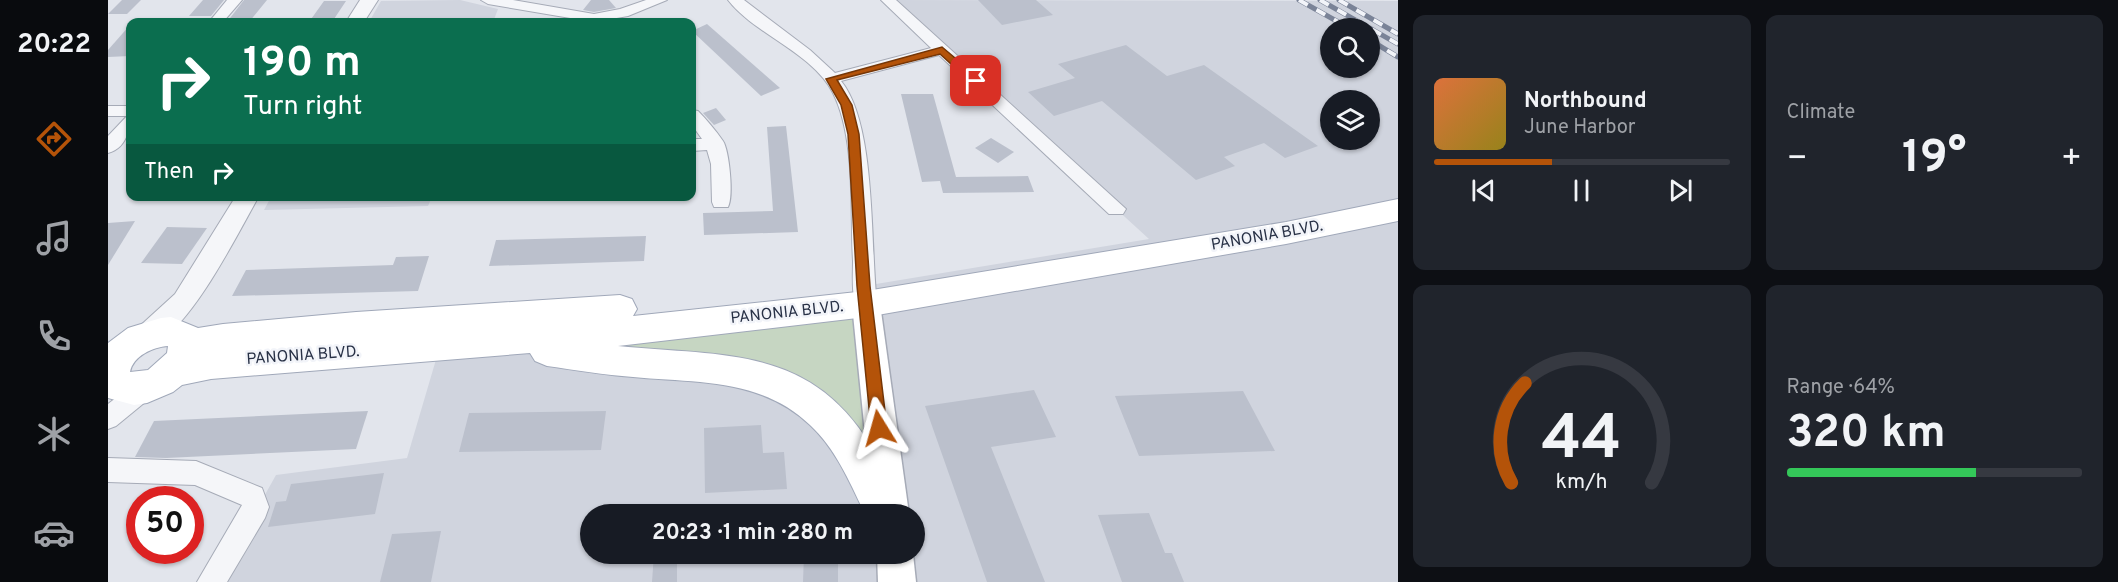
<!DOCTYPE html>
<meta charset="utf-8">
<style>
body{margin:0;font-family:Overpass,sans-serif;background:#20242c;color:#f1f3f6;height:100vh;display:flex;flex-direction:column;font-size:22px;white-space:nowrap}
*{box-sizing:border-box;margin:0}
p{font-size:20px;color:#9ea1a6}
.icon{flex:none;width:33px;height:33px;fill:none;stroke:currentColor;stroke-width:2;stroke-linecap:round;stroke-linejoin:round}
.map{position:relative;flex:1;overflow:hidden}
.side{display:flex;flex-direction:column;gap:15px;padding:15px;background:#0d0f14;width:720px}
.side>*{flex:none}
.guide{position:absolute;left:18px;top:18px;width:570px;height:183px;border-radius:12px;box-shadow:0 2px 4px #0004;background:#0b6e4f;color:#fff;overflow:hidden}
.tools{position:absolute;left:1212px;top:18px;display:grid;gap:12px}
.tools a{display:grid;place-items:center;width:60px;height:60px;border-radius:50%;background:#171b24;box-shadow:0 2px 4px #0004;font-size:30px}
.speed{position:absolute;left:18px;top:486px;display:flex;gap:12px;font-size:30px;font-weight:700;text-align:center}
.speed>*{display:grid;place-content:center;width:78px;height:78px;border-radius:50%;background:#171b24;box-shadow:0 2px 4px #0004;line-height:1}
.speed .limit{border:9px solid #d22;background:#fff;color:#111}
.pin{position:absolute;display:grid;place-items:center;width:51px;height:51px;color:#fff;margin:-26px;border-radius:12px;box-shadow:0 3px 9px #0006}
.me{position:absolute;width:66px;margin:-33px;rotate:352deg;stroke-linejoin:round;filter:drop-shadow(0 0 4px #0008)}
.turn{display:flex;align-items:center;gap:21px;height:126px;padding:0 18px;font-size:27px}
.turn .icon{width:78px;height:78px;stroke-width:2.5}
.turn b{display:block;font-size:42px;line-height:51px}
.then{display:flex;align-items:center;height:57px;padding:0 18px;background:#0003;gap:12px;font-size:22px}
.big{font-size:45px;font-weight:700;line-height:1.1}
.side .widget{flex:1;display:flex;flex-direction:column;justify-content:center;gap:9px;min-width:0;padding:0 21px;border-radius:12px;background:#20242c}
.side .dial{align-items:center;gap:0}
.dial svg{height:156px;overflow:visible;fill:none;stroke:#363941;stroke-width:7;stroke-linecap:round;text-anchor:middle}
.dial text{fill:#f1f3f6;stroke:none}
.song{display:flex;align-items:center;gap:18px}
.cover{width:72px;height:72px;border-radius:9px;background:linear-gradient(135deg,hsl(20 70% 55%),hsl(50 70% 35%))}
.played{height:6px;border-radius:3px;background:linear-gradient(90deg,#b45309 40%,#363941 40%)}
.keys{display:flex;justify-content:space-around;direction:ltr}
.heat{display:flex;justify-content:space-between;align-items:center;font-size:33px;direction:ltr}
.charge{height:9px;border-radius:4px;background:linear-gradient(90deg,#34c759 64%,#363941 0)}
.side .tiles{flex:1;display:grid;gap:15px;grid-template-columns:repeat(2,1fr)}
.trip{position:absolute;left:472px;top:504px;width:345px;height:60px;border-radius:30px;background:#171b24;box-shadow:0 2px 4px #0004;font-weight:700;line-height:60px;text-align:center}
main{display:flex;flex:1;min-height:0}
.tabs{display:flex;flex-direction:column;width:108px;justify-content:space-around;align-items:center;background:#090b0e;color:#9ea1a6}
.tabs .icon{width:42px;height:42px}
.tabs .current{color:#b45309}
.tabs b{font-size:27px;color:#f1f3f6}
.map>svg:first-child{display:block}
.built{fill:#d0d4de;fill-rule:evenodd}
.green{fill:#c6d6c2}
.building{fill:#bbc0cc}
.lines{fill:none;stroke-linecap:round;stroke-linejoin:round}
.minor-casing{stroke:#a6abb7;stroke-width:2}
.tertiary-casing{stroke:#a6abb7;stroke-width:2}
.secondary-casing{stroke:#a6abb7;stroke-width:3}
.primary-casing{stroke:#a0a8b9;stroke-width:2}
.minor{fill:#f5f6f9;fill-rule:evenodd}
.tertiary{fill:#f5f6f9;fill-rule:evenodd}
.secondary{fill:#fff;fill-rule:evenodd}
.primary{fill:#fff;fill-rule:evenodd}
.rail-casing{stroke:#7a8397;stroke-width:5}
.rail{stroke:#f2f4f9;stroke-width:4;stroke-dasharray:10;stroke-linecap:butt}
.route{fill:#b45309;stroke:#753606;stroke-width:1.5}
.labels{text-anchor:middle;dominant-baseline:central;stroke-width:5;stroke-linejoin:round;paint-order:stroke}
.street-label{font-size:16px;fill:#283146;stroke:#f2f4f9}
</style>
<main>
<nav class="tabs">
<b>20:22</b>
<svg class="icon current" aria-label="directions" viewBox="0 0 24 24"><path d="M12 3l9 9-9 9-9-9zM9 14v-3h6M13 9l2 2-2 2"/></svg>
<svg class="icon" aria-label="music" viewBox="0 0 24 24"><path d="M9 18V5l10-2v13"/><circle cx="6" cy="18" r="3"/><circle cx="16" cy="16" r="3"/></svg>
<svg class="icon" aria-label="phone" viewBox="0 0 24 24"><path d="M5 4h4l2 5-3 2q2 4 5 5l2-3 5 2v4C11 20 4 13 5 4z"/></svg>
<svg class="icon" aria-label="climate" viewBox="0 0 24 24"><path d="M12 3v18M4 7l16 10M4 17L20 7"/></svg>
<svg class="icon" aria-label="car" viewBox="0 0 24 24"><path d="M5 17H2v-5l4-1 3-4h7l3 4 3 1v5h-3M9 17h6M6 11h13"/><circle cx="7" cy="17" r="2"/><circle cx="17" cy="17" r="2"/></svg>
</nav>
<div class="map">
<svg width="1290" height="582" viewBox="0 0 1290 582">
<rect width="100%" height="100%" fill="#e2e5ec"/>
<g class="built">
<polygon points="352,0 390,9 385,22 261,22 273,1"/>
<path d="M 780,0 L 1290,1 L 1290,582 L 103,582 L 144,518 L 168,475 L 299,458 L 332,346 L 372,343 L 643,372 L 753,467 L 778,514 L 483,514 L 483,554 L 807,554 L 807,514 L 783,514 L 756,286 L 1041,239 ZM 1222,28 L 1262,28 L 1262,68 L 1222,68 ZM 1222,100 L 1262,100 L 1262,140 L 1222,140 Z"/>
<polygon points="163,197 163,196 324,197 320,206 156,210"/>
</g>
<polygon class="green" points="758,304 763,362 783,514 778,514 753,467 695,395 372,343"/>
<g class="building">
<polygon points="14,0 33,0 19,14 0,14"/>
<polygon points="95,0 116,0 103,16 81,16"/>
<polygon points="136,0 159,0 141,22 119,22"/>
<polygon points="483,0 501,0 508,8 486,12 475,10"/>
<polygon points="870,0 928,0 945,15 894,25"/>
<polygon points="216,1 238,1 226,19 220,19 218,22 201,22"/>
<polygon points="599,24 672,88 653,96 584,31"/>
<polygon points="22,25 22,56 0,57 0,50"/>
<polygon points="1018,45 1059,76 1096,65 1210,146 1177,158 1156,143 1116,157 1127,166 1088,180 994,101 946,116 920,92 967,78 950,64"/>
<polygon points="793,94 825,94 848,177 920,176 926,192 835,193 832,181 814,182"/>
<polygon points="608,108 618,120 606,125 595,113"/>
<polygon points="678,126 690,232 596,235 595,213 665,211 659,127"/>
<polygon points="883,138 906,152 890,163 867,148"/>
<polygon points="27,221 0,265 0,223"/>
<polygon points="59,227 99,228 74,264 33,263"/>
<polygon points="538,236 536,261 381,266 388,240"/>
<polygon points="321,256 310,291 124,296 138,270 285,265 288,257"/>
<polygon points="926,390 948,437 883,447 937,582 879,582 817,406"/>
<polygon points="1135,391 1167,451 1031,456 1007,396"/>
<polygon points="260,411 248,449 58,458 27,457 46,421"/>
<polygon points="498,411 493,450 351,452 361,413"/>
<polygon points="653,425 655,453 676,452 679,489 597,493 596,428"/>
<polygon points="276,473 267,514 160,527 168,502 178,501 183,484"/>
<polygon points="1041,513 1057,553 1064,553 1076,582 1014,582 990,515"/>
<polygon points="333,531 323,582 272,582 284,534"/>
<polygon points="546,554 569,554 569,582 544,582"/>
<polygon points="696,554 730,554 730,582 695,582"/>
</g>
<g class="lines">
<g class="minor-casing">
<g id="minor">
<polygon points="119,0 134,0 115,22 101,22"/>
<polygon points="373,0 405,0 486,14 512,9 538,0 559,0 520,16 486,22 380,4"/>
<path d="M 620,0 L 636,0 L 702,50 L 727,73 L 823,48 L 773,0 L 788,0 L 1018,209 L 1015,214 L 1001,214 L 831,55 L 733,81 C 769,125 762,247 769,304 L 766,310 L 758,313 L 750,310 C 743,296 745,276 745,261 C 742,211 748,139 725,93 C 705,53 646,34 620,0 Z"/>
<path d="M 0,106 L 22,106 C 22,124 22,147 0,153 L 0,136 L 19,116 L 0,116 Z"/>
<path d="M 584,110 L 590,111 C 599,120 608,131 615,141 C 621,150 626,196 620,207 L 606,207 L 604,202 L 603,164 L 599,150 L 584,151 L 584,139 L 594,139 L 584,125 Z"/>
<polygon points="39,377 47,380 51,387 47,394 8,426 0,429 0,404 31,380"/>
<polygon points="0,458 88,461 154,488 161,507 157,518 119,582 89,582 134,505 87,485 0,482"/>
</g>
</g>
<g class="tertiary-casing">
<g id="tertiary">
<polygon points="252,0 270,0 256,22 238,22"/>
<path d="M 128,196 L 151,196 C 130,233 86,322 50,341 C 44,345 39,343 33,341 L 29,333 L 33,325 L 67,294 Z"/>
</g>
</g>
<g class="secondary-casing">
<g id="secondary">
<polygon points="758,292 768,296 772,304 801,514 765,514 744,304 748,296"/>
<polygon points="769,554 805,554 808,582 770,582"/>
</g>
</g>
<g class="primary-casing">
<path id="primary" d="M 1290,199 L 1290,221 L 1178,244 L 758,317 L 510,346 C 622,357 708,345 770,458 C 780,476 792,495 798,514 L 757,514 C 742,483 728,449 702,425 C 653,378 588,383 525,377 C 496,375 468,370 439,366 L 427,361 L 422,353 L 103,379 L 74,385 L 65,392 L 39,403 L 26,405 L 0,398 L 0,343 L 20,328 L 53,318 L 63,317 L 90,328 L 115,324 L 248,312 L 512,295 L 524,299 L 529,309 L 525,316 L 758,291 L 1178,222 ZM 60,346 L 59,353 L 40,370 L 22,372 C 25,356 45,347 60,346 Z"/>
</g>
<use href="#minor" class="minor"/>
<use href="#tertiary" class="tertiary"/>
<use href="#secondary" class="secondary"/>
<use href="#primary" class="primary"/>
<g class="rail-casing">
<g id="rail">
<polyline points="1191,0 1241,28"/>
<polyline points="1212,0 1290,44"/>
<polyline points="1231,0 1290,34"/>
<polyline points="1262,40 1290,57"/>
</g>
</g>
<use href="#rail" class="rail"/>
</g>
<polygon class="route" points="834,47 872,79 872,83 864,83 832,54 729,80 744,105 751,134 762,286 779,428 777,433 771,435 766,433 763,428 749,286 740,134 733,105 718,79"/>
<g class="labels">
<g class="street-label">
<text transform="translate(1159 236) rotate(-10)">PANONIA BLVD.</text>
<text transform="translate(679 313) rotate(-6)">PANONIA BLVD.</text>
<text transform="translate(195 356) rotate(-4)">PANONIA BLVD.</text>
</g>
</g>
</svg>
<div class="tools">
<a><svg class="icon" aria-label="search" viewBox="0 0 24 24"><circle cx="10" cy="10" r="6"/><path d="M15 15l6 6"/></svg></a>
<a><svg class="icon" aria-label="layers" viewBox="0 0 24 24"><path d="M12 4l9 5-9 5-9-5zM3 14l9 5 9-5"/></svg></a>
</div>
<div class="speed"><div class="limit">50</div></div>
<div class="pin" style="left:868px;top:81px;background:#d93025"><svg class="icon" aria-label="arrive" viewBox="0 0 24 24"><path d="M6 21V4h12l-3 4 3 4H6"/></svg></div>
<svg class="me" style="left:771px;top:428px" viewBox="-20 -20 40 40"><path d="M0-17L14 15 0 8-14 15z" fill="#b45309" stroke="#fff" stroke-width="4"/></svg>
<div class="trip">20:23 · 1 min · 280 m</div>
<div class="guide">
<div class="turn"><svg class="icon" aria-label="right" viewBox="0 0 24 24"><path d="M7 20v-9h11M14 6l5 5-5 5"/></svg><div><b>190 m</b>Turn right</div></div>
<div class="then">Then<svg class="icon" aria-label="right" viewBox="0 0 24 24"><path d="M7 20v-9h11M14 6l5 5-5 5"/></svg></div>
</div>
</div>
<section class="side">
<div class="tiles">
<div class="widget">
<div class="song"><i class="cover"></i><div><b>Northbound</b><p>June Harbor</p></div></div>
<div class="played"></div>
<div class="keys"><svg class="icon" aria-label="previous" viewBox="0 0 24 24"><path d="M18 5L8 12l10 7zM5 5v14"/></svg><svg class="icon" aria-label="pause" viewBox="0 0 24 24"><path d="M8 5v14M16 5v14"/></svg><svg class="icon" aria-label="next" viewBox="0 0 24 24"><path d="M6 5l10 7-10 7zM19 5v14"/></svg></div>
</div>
<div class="widget"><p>Climate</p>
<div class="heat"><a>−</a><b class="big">19°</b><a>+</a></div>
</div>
<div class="widget dial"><svg viewBox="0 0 100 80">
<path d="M14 69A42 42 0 1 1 86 69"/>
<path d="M14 69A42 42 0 0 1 21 18" stroke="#b45309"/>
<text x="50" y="56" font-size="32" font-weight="700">44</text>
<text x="50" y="72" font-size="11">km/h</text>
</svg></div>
<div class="widget"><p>Range · 64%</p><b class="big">320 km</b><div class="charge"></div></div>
</div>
</section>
</main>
